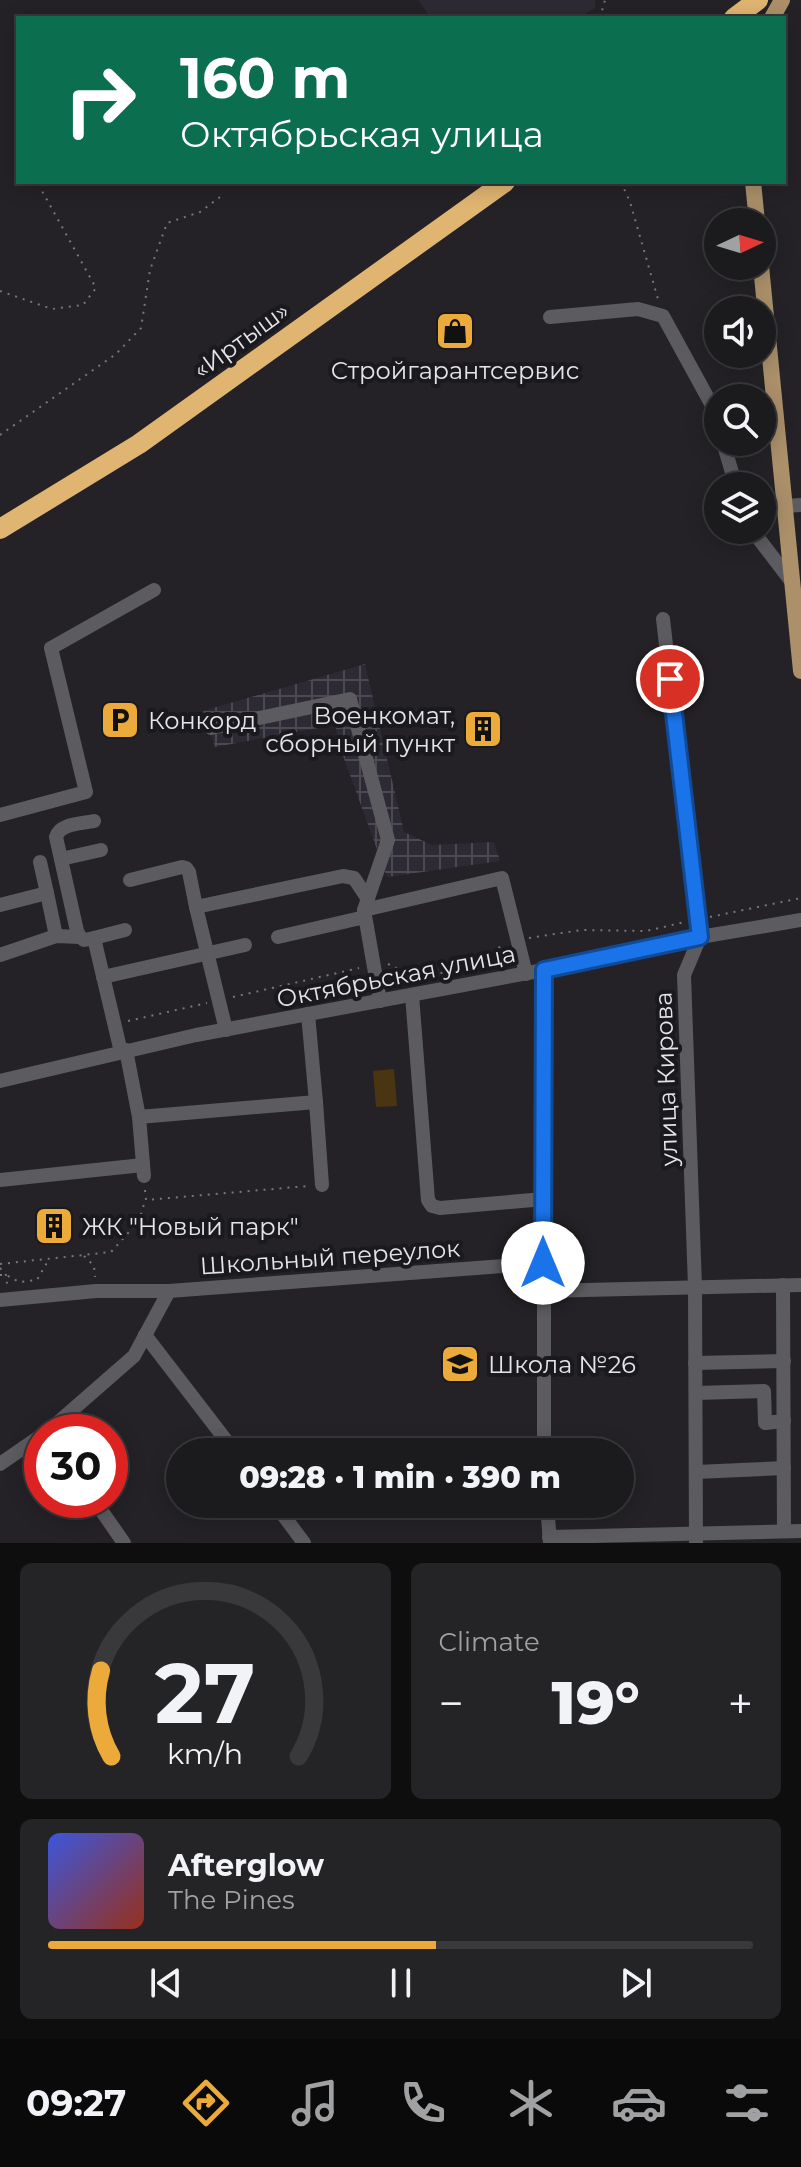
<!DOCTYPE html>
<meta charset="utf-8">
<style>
body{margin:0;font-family:Montserrat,sans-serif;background:#242325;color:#f1f3f6;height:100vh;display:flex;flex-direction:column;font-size:30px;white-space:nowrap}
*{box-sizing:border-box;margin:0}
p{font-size:26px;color:#a0a1a3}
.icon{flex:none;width:44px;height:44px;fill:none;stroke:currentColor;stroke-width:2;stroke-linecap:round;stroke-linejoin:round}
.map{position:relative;height:1543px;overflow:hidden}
.drawer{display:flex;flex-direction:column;gap:20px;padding:20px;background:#0f0e0f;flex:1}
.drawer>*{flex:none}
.hud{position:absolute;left:16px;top:16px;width:770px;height:168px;border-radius:0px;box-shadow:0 4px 20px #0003,0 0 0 2px #39383b;background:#0b6e4f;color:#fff;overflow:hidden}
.needle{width:52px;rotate:86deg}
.buttons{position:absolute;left:704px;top:208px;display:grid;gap:16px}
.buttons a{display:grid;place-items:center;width:72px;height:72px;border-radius:50%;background:#1b1a1c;box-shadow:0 4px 20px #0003,0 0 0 2px #39383b;font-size:40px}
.speed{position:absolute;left:24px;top:1414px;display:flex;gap:16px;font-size:40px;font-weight:700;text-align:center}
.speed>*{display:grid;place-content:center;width:104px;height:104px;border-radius:50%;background:#1b1a1c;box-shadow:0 4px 20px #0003,0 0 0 2px #39383b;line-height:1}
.speed .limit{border:12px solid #d22;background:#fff;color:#111}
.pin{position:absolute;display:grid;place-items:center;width:68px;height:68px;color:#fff;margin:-34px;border:4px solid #fff;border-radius:50%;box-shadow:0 2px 8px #0007}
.me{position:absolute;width:88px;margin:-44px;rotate:0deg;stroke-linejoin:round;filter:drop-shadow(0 0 6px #0008)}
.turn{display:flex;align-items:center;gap:28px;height:168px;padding:0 32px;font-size:36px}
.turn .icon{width:104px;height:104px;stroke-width:2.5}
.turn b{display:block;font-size:56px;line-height:68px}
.big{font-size:60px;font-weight:800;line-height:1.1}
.drawer .widget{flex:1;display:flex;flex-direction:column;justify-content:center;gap:12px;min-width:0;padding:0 28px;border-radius:12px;background:#242325}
.drawer .dial{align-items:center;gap:0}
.dial svg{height:208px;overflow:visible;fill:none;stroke:#39383b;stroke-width:7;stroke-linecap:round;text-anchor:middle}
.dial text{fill:#f1f3f6;stroke:none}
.song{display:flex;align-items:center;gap:24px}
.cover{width:96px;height:96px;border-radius:12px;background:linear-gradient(135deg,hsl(230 70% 55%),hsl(10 70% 35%))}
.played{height:8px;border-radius:4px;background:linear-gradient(90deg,#ebaa39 55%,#39383b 55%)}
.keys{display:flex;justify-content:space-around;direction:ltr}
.heat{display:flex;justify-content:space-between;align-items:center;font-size:44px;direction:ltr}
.drawer .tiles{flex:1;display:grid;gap:20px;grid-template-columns:1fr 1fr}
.widget:last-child{grid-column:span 2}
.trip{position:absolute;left:166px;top:1438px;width:468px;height:80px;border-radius:40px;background:#1b1a1c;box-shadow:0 4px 20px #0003,0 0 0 2px #39383b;font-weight:800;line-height:80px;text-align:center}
.tabs{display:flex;height:128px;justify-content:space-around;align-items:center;background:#0b0a0b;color:#a0a1a3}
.tabs .icon{width:56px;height:56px}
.tabs .current{color:#ebaa39}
.tabs b{font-size:36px;color:#f1f3f6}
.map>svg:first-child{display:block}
.built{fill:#2d2a33}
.industrial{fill:url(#industrial-grid)}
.garden{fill:#4a3512}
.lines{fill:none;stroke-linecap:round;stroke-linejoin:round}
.path{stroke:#78777a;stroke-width:2;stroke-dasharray:2 6;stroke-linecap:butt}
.minor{stroke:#5c5b5f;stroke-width:14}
.major{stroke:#ab906a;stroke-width:16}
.highway{stroke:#e0b471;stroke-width:20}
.route-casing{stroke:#114b97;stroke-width:20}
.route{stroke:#1a73e8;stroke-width:14}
.labels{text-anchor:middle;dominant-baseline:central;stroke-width:8;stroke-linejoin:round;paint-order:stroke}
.street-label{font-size:24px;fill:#e5e4e6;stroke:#1a191d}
.poi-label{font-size:24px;fill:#e5e4e6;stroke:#1a191d;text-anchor:start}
</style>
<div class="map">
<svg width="801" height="1543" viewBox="0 0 801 1543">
<defs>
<pattern id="industrial-grid" width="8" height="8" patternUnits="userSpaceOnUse" patternTransform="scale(2)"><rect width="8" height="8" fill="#2d2a33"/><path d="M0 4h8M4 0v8" fill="none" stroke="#4b4951"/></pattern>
</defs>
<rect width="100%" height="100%" fill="#242226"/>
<polygon class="built" points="418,0 595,0 595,8 577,18 431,18"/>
<polygon class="industrial" points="365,664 404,832 432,845 494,842 500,861 387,877 342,753 335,725 215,747 203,711"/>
<polygon class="garden" points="394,1069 397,1106 376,1107 373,1071"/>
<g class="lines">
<g class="path">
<polyline points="600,18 605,0"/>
<polyline points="621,182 630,202 658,299"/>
<polyline points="0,291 52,309 83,305 96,288 42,191"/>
<polyline points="0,435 116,354 141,328 150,270 167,223 200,212 220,197"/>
<polyline points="710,917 801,898"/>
<polyline points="529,938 581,930 646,931 685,922"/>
<polyline points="388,964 415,977 423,977 468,967 503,945"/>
<polyline points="233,997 359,968"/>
<polyline points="128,1021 207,1003"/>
<polyline points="145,1190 146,1200 308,1186"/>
<polyline points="84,1256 94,1266 95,1277"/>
<polyline points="0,1264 111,1252 139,1221 145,1201"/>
<polyline points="0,1268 6,1275 7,1284"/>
<polyline points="0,1275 6,1275 19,1282 37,1280 49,1259"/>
</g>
<g class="minor">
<polyline points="550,317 638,309 663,316 715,411 718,423"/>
<polyline points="723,442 736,486"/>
<polyline points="784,506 801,505"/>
<polyline points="752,530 791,581"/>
<polyline points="663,619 700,937 684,975 695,1287 696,1543"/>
<polyline points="211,728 350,699 388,840 364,910 380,1001"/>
<polyline points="0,815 86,792 51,648 154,590"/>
<path d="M 94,821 C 81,824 60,823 56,837 L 77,931 L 80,937 L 84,940 L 94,938 L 121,1052"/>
<polyline points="61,859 101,850"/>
<polyline points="130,880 182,867 186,868 189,872 196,907"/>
<polyline points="47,893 56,936"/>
<polyline points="0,905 47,893 40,862"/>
<polyline points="364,910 502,878 526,974"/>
<polyline points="278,937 365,917"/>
<polyline points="94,938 125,930"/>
<polyline points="0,955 56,936 80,937"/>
<polyline points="103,977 245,945"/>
<polyline points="412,995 428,1200 432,1206 440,1208 544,1199"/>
<polyline points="226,1030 196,907 343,876 354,878 368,899"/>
<polyline points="126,1050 139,1117 316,1102 308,1014"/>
<polyline points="0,1081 196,1035 544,970 700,937 801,920"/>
<polyline points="316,1102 322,1185"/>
<polyline points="139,1117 144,1176"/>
<polyline points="0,1180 143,1165"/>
<polyline points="783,1285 784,1531"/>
<polyline points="543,1291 801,1285"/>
<polyline points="0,1300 96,1291 169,1291 543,1263"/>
<polyline points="145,1335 235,1452"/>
<polyline points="695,1363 784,1361"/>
<polyline points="696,1393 764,1391 765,1423 784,1421"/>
<polyline points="47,1432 134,1356 169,1291"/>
<polyline points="544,1452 544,970"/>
<polyline points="0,1464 42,1435"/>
<polyline points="696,1472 784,1468"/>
<polyline points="94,1500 124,1543"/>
<polyline points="275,1504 304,1543"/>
<polyline points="547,1504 550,1543"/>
<polyline points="549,1537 801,1531"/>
</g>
<g class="major">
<polyline points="772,18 782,0"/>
<polyline points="753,182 757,222"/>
<polyline points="761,266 801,671"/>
</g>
<g class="highway">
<polyline points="734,18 758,0"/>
<polyline points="0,529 139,444 505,182"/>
</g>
</g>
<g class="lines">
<g class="route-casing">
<polyline id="route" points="543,1263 544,970 700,937 670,679"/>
</g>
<use href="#route" class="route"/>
</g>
<defs>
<g id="shop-square" transform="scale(2)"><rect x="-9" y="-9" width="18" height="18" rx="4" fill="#ebaa39" stroke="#1a191d"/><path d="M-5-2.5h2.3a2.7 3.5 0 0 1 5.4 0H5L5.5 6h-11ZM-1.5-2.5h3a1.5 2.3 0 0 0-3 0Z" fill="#111"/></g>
<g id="parking-square" transform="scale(2)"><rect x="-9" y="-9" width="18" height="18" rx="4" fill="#ebaa39" stroke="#1a191d"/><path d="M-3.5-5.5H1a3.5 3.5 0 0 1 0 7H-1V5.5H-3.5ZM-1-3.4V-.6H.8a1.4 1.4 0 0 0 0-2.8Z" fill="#111"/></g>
<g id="building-square" transform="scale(2)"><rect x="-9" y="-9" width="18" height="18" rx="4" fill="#ebaa39" stroke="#1a191d"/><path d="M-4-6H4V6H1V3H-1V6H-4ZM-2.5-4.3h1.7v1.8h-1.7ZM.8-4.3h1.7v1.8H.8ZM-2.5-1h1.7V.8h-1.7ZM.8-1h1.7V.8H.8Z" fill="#111"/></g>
<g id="school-square" transform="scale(2)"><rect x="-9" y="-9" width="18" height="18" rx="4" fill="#ebaa39" stroke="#1a191d"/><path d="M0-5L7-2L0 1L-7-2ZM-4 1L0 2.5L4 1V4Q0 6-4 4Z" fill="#111"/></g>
</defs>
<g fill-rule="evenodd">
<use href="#shop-square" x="455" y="331"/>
<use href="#parking-square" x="120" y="720"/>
<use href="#building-square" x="483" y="729"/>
<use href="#building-square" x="54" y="1226"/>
<use href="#school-square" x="460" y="1364"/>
</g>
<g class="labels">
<g class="street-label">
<text transform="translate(241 340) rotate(-36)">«Иртыш»</text>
<text transform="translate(396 976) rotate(-11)">Октябрьская улица</text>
<text transform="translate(666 1079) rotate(-92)">улица Кирова</text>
<text transform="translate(330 1257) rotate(-4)">Школьный переулок</text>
</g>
<g class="poi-label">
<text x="455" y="370" text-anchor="middle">Стройгарантсервис</text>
<text x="455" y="715" text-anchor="end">Военкомат,<tspan x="455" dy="28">сборный пункт</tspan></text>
<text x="148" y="720">Конкорд</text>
<text x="82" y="1226">ЖК "Новый парк"</text>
<text x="488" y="1364">Школа №26</text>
</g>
</g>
</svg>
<div class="buttons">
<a><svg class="needle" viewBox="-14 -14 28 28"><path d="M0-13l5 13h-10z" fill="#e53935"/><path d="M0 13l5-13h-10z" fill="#a0a1a3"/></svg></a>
<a><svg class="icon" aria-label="sound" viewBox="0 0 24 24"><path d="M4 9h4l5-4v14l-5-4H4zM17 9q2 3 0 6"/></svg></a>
<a><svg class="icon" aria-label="search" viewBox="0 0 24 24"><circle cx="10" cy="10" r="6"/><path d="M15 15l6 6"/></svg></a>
<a><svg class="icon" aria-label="layers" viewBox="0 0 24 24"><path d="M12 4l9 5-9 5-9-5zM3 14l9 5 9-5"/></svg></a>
</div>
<div class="speed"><div class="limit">30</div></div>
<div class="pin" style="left:670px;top:679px;background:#d93025"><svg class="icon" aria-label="arrive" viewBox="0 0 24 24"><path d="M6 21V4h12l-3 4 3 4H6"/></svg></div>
<svg class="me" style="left:543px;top:1263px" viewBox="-20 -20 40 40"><circle r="19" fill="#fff"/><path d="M0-13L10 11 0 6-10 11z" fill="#1a73e8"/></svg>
<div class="trip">09:28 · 1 min · 390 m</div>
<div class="hud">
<div class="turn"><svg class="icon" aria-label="right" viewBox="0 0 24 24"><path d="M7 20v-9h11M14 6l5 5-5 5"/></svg><div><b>160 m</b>Октябрьская улица</div></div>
</div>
</div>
<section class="drawer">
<div class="tiles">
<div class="widget dial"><svg viewBox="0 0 100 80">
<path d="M14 69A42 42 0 1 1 86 69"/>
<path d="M14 69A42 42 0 0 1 10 36" stroke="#ebaa39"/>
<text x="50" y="56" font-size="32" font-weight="700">27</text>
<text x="50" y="72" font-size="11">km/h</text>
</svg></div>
<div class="widget"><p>Climate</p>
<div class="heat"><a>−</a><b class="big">19°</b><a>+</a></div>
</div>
<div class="widget">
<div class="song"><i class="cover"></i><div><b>Afterglow</b><p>The Pines</p></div></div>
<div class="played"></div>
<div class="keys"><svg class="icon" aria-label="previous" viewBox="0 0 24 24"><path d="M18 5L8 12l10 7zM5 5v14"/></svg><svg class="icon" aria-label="pause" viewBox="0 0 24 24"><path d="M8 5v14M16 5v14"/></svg><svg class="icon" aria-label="next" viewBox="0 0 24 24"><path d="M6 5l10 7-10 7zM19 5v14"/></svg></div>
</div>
</div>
</section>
<nav class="tabs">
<b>09:27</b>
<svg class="icon current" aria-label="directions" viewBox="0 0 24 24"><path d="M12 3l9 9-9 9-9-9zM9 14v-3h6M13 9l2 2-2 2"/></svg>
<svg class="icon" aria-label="music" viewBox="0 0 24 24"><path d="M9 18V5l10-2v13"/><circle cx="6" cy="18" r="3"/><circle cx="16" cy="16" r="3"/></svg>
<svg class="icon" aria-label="phone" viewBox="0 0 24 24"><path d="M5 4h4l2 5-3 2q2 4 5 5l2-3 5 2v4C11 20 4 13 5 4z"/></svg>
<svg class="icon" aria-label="climate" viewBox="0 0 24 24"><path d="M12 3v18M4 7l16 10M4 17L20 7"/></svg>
<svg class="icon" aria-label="car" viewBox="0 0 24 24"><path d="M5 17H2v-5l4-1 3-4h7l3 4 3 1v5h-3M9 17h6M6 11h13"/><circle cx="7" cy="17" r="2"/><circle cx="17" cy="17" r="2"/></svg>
<svg class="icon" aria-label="filters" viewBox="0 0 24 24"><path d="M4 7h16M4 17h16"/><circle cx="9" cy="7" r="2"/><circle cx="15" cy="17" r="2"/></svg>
</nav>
